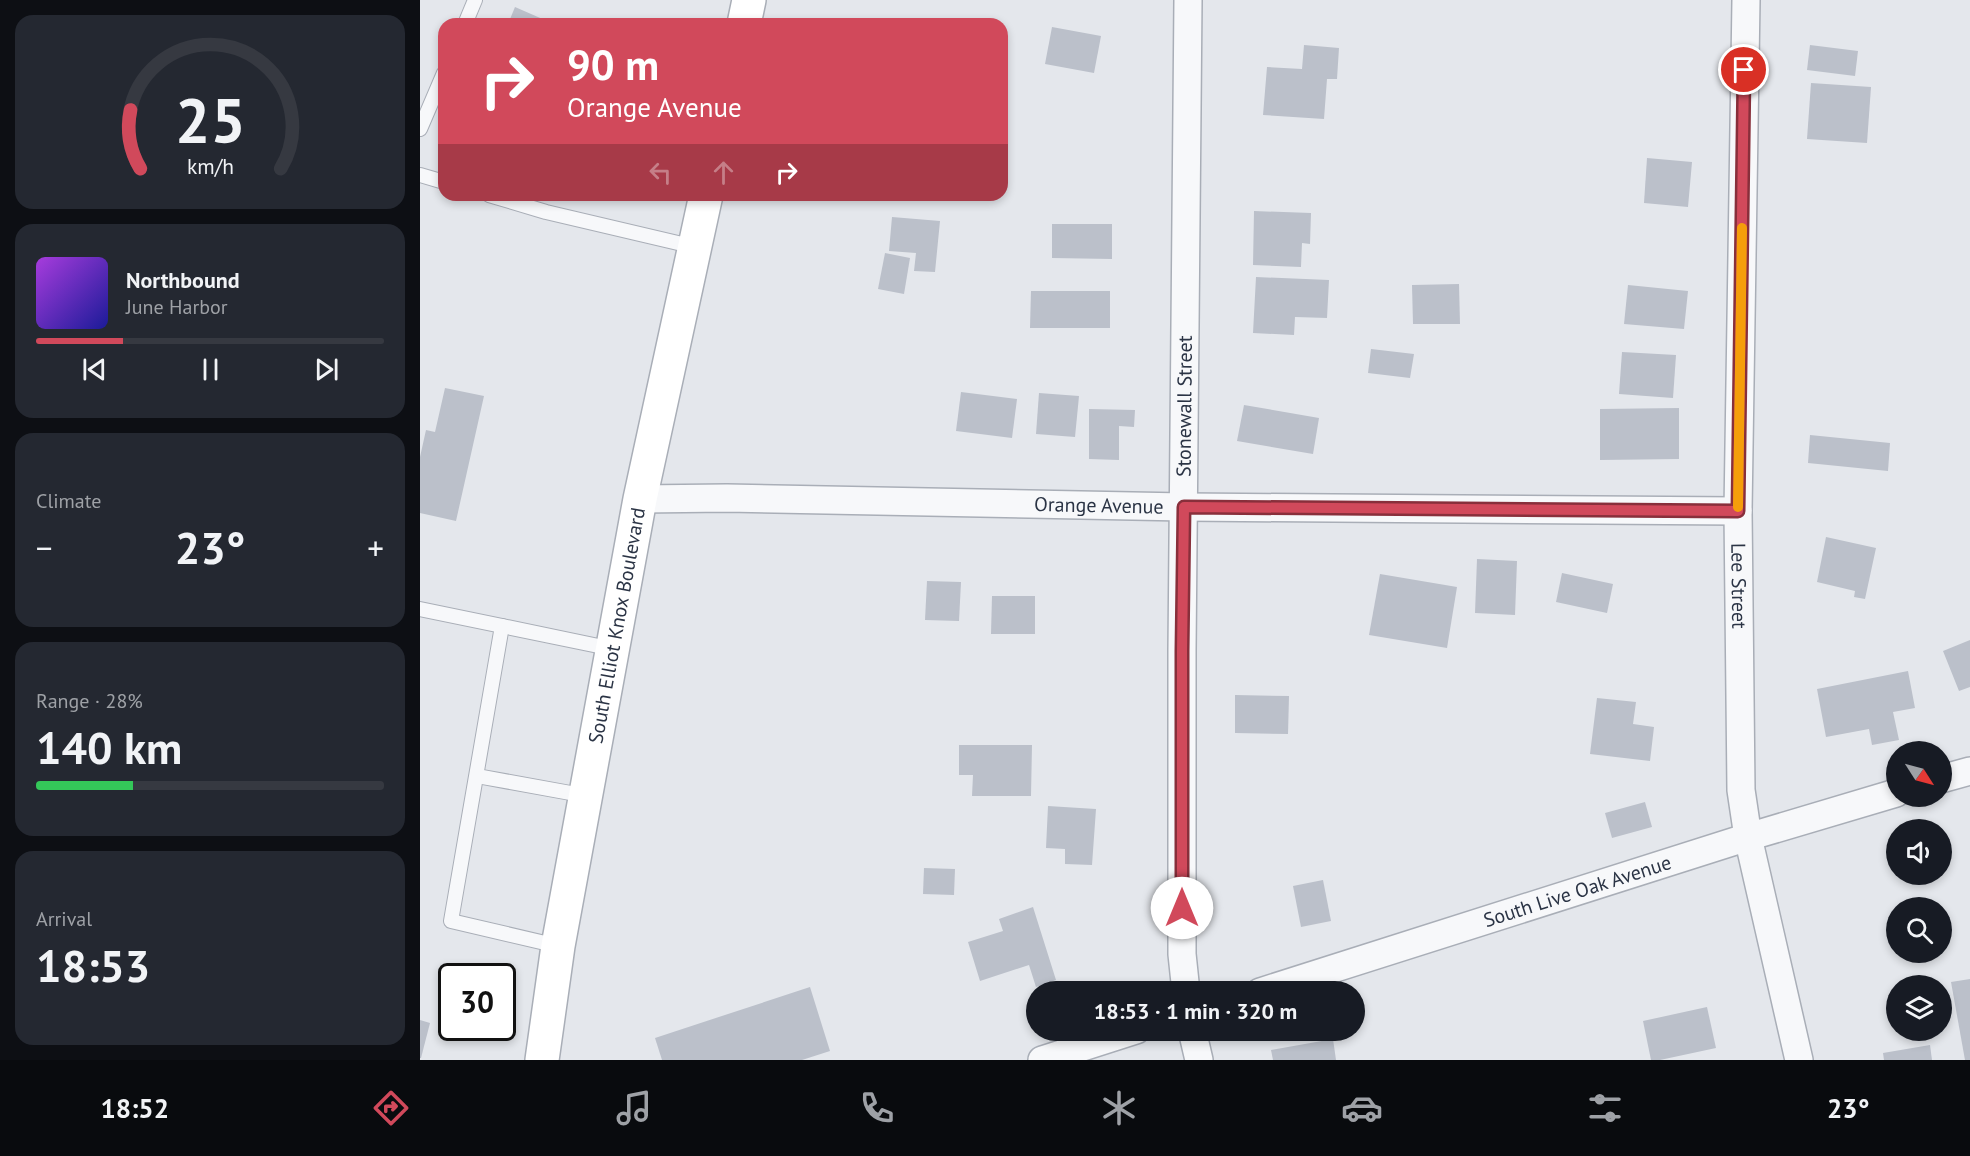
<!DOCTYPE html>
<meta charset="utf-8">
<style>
body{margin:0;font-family:"PT Sans",sans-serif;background:#242831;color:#f1f3f6;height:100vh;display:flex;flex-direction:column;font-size:22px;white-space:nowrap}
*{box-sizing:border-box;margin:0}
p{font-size:20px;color:#9ea1a6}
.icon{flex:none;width:33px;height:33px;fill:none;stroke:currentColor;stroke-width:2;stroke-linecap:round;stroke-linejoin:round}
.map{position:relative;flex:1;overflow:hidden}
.drawer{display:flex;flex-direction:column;gap:15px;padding:15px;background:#0d0f14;width:420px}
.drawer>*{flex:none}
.hud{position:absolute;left:18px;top:18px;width:570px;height:183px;border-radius:18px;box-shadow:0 3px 9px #0003;background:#d1495b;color:#fff;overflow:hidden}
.needle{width:39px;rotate:126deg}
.fabs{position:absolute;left:1466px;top:741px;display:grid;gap:12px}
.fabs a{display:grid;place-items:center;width:66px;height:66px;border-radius:50%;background:#171b24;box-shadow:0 3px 9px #0003;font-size:30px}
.speed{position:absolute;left:18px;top:963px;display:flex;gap:12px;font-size:30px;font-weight:700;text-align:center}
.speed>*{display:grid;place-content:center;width:78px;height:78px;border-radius:50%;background:#171b24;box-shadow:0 3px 9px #0003;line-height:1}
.speed .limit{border:3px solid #111;border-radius:9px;background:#fff;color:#111}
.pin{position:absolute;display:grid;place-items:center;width:51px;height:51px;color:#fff;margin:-26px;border:3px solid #fff;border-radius:50%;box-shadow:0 2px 6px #0007}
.me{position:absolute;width:66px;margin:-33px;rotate:0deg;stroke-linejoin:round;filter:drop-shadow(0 0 4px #0008)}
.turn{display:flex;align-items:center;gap:21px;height:126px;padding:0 30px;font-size:27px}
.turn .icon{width:78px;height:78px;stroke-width:2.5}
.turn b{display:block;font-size:42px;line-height:51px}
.lanes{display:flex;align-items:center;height:57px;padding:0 30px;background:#0003;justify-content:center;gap:30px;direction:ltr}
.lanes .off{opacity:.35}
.big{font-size:45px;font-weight:700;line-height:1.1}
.drawer .tile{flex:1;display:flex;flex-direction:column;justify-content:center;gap:9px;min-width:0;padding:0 21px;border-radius:18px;background:#242831}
.drawer .dial{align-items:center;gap:0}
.dial svg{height:156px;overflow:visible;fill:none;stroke:#363941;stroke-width:7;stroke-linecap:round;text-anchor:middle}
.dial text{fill:#f1f3f6;stroke:none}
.song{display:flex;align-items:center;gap:18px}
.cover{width:72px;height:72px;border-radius:9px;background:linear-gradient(135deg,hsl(280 70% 55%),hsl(240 70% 35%))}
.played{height:6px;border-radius:3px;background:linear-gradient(90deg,#d1495b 25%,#363941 25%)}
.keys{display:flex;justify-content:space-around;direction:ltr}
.heat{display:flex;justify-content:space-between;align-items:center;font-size:33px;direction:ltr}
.charge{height:9px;border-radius:4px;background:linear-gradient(90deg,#34c759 28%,#363941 0)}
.trip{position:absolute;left:606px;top:981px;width:339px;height:60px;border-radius:30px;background:#171b24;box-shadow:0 3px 9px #0003;font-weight:700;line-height:60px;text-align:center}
.tabs{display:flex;height:96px;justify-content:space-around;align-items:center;background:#090b0e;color:#9ea1a6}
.tabs .icon{width:42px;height:42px}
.tabs .on{color:#d1495b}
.tabs b{font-size:27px;color:#f1f3f6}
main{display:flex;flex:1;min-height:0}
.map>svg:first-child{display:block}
.building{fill:#bbc0ca}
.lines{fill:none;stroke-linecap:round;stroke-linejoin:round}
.service-casing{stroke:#a9aeb7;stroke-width:16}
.minor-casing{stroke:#a9aeb7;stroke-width:30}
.secondary-casing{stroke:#a9aeb7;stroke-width:36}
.service{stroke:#f7f8fa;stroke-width:14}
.minor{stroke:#f7f8fa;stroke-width:27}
.secondary{stroke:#fff;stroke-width:33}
.route-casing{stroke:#882f3b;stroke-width:15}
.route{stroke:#d1495b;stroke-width:10}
.slow{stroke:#f59e0b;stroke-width:10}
.labels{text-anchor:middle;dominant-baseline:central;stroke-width:4.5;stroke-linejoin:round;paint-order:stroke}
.street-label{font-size:20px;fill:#2b3445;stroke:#f4f6f9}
</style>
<main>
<section class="drawer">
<div class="tile dial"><svg viewBox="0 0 100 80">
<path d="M14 69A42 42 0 1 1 86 69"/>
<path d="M14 69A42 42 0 0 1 9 39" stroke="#d1495b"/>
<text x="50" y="56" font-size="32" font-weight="700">25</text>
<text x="50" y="72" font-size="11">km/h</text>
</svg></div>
<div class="tile">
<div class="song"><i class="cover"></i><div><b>Northbound</b><p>June Harbor</p></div></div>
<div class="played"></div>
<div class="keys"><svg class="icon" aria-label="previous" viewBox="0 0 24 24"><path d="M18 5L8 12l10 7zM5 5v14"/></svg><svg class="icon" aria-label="pause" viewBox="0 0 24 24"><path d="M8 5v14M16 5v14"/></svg><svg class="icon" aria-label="next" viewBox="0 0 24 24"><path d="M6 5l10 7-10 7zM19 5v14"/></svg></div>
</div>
<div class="tile"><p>Climate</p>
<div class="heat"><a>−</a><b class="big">23°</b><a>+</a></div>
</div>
<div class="tile"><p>Range · 28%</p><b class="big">140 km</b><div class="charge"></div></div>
<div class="tile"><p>Arrival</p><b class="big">18:53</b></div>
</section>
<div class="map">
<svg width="1550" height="1060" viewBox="0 0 1550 1060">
<rect width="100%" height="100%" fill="#e4e7ec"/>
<g class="building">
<polygon points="95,7 134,24 88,24"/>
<polygon points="510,18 510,24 482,24 482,19"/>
<polygon points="632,27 681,36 674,73 625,64"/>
<polygon points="884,45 919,48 917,79 907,79 904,119 843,115 847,67 882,69"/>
<polygon points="1390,45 1438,51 1435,76 1387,70"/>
<polygon points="1391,83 1451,87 1447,143 1387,139"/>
<polygon points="1227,158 1272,162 1268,207 1224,203"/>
<polygon points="834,211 891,213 890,244 882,243 881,267 833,265"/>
<polygon points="472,217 520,221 515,272 494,271 496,253 469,251"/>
<polygon points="632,224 692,224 692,259 632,258"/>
<polygon points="465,253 490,258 484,294 458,289"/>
<polygon points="836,277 909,280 907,318 875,317 874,335 833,333"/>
<polygon points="1039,284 1040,324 993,324 992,285"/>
<polygon points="1208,285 1268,291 1264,329 1204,324"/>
<polygon points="611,291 690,291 690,328 610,328"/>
<polygon points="951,349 994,354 990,378 948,373"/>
<polygon points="1202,352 1256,355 1253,398 1199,394"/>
<polygon points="25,388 64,396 36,521 0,513 0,457 6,430 15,432"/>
<polygon points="541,392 597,399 592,438 536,431"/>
<polygon points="619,393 659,396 655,437 616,434"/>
<polygon points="824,405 899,418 893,454 817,441"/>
<polygon points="1259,408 1259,459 1180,460 1180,409"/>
<polygon points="669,409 715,410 714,427 699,426 699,460 669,459"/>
<polygon points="1390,435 1470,443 1468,471 1388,463"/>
<polygon points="1406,537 1456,548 1445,599 1434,597 1435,591 1397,582"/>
<polygon points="1057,559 1097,561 1095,615 1055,613"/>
<polygon points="1142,573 1193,584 1187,613 1136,602"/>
<polygon points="960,574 1037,587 1027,648 949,635"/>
<polygon points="507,581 541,582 539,621 505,620"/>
<polygon points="572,596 615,596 615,634 571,634"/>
<polygon points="1550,640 1550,687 1539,691 1523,651"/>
<polygon points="1488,671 1495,708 1473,712 1479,740 1452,745 1449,729 1406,737 1397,689"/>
<polygon points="815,695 869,696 868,734 815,733"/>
<polygon points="1177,698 1216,702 1213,724 1234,727 1230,761 1170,754"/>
<polygon points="539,745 612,745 611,796 552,796 553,775 539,775"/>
<polygon points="1225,802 1232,827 1192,838 1185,813"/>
<polygon points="628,806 676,809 672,865 645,864 645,849 626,848"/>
<polygon points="504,868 535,869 534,895 503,894"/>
<polygon points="903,880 911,921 881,927 873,886"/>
<polygon points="613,907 636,980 616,987 609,965 560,981 548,942 583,931 579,919"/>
<polygon points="1550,979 1550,1060 1545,1060 1531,982"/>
<polygon points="390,987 410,1051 382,1060 242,1060 235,1038"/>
<polygon points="1287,1007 1296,1048 1240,1060 1231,1060 1223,1021"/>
<polygon points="0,1020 10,1023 1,1058 0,1058"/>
<polygon points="913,1039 916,1060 853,1060 851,1050"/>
<polygon points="1510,1045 1512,1060 1464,1060 1463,1053"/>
</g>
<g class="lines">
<g class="service-casing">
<g id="service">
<polyline points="45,24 55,0"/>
<polyline points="0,129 24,73"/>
<polyline points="0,175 24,182"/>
<polyline points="69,195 126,212 275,247"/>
<polyline points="0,609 193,649"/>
<polyline points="82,626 31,921 138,946"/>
<polyline points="57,776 167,796"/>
</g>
</g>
<g class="minor-casing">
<g id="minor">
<path id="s1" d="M 1326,0 L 1318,511 L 1321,790 L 1328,837 L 1379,1060"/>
<path id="s2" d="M 220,499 L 307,498 L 764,507 L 1318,511"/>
<polyline points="1521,779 1550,771"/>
<path id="s3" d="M 766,992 L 762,954 L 762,651 L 768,0"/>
<path id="s4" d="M 840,992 L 1328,837 L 1476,793"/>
<polyline points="772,1030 779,1060"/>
<polyline points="622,1060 716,1030"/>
</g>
</g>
<g class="secondary-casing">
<g id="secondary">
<polyline points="324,24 329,0"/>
<path id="s5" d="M 122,1060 L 138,946 L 220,499 L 286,195"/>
</g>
</g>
<use href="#service" class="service"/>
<use href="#minor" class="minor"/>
<use href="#secondary" class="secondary"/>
</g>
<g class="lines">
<g class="route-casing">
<polyline id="route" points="762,908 762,651 764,507 1318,511 1324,70"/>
</g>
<use href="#route" class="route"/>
<polyline class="slow" points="1318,507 1322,228"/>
</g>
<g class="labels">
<g class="street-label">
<text stroke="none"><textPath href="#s3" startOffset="586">Stonewall Street</textPath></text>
<text stroke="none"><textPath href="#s2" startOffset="459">Orange Avenue</textPath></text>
<text stroke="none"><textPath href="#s1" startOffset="586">Lee Street</textPath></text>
<text stroke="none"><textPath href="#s5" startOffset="441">South Elliot Knox Boulevard</textPath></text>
<text stroke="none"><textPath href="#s4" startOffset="333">South Live Oak Avenue</textPath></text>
</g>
</g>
</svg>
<div class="fabs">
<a><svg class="needle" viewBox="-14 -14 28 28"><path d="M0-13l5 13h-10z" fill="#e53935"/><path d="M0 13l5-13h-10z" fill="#9ea1a6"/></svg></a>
<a><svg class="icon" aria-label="sound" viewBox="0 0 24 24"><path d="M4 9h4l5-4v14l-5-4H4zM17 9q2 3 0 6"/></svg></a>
<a><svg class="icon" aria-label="search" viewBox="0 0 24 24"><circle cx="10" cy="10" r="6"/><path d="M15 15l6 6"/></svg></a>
<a><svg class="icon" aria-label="layers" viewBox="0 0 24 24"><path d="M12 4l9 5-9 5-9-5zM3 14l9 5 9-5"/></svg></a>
</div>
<div class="speed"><div class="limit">30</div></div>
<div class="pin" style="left:1324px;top:70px;background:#d93025"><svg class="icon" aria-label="arrive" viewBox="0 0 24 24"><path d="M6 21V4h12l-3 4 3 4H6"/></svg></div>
<svg class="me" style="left:762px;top:908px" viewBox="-20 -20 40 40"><circle r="19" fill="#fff"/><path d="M0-13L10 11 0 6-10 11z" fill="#d1495b"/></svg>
<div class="trip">18:53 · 1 min · 320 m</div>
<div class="hud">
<div class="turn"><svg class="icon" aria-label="right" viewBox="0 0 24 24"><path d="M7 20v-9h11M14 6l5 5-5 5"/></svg><div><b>90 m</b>Orange Avenue</div></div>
<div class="lanes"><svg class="icon off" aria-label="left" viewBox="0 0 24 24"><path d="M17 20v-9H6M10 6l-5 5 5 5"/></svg><svg class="icon off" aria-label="ahead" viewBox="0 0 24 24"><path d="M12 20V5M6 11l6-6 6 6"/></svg><svg class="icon" aria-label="right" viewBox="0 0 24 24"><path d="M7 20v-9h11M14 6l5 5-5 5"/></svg></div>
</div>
</div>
</main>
<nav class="tabs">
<b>18:52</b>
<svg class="icon on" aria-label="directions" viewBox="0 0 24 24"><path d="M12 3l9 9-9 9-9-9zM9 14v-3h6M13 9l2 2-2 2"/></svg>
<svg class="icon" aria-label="music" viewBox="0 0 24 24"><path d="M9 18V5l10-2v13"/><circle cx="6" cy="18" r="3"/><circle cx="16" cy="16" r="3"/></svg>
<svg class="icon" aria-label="phone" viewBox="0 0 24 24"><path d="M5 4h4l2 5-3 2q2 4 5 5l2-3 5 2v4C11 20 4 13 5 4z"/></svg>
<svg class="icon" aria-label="climate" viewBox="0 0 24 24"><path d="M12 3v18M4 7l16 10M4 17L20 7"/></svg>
<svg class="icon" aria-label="car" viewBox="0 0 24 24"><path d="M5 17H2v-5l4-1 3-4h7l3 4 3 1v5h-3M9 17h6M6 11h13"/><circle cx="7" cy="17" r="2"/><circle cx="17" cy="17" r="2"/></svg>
<svg class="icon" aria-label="filters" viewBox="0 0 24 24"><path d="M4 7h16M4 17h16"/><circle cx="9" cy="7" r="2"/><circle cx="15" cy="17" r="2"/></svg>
<b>23°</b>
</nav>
